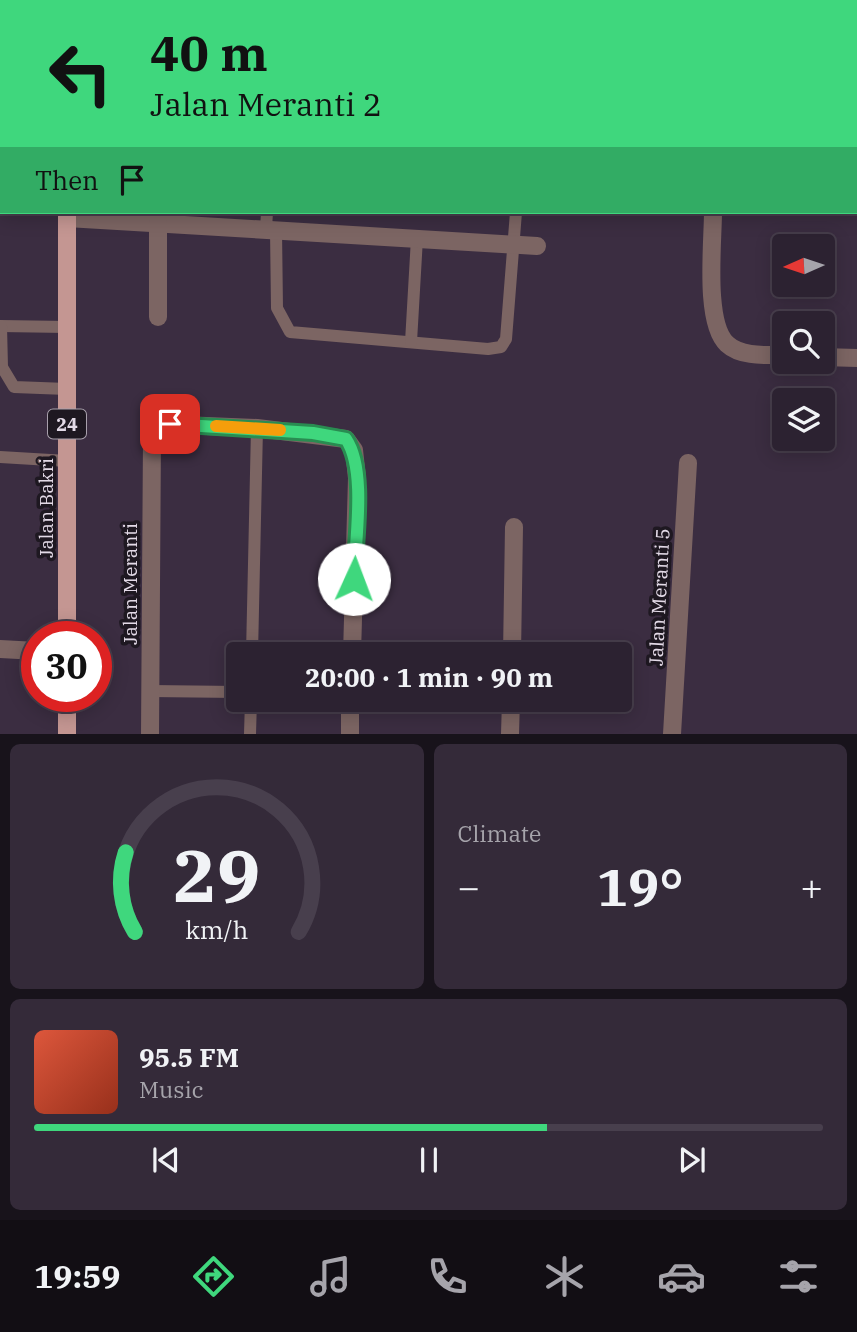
<!DOCTYPE html>
<meta charset="utf-8">
<style>
body{margin:0;font-family:"IBM Plex Serif",serif;background:#342a39;color:#f1f3f6;height:100vh;display:flex;flex-direction:column;font-size:26px;white-space:nowrap}
*{box-sizing:border-box;margin:0}
p{font-size:23px;color:#a6a4ab}
.icon{flex:none;width:38px;height:38px;fill:none;stroke:currentColor;stroke-width:2;stroke-linecap:round;stroke-linejoin:round}
.map{position:relative;height:734px;overflow:hidden}
.panel{display:flex;flex-direction:column;gap:10px;padding:10px;background:#18131b;flex:1}
.panel>*{flex:none}
.top-card{position:absolute;left:0px;top:0px;width:858px;height:214px;box-shadow:0 4px 18px #0003,0 0 0 2px #483f4d;background:#3fd77d;color:#111;overflow:hidden}
.needle{width:46px;rotate:267deg}
.controls{position:absolute;left:772px;top:234px;display:grid;gap:14px}
.controls a{display:grid;place-items:center;width:63px;height:63px;border-radius:7px;background:#2c2231;box-shadow:0 4px 18px #0003,0 0 0 2px #483f4d;font-size:35px}
.speed{position:absolute;left:21px;top:621px;display:flex;gap:14px;font-size:35px;font-weight:700;text-align:center}
.speed>*{display:grid;place-content:center;width:91px;height:91px;border-radius:50%;background:#2c2231;box-shadow:0 4px 18px #0003,0 0 0 2px #483f4d;line-height:1}
.speed .limit{border:10px solid #d22;background:#fff;color:#111}
.pin{position:absolute;display:grid;place-items:center;width:60px;height:60px;color:#fff;margin:-30px;border-radius:14px;box-shadow:0 4px 10px #0006}
.me{position:absolute;width:77px;margin:-38px;rotate:2deg;stroke-linejoin:round;filter:drop-shadow(0 0 5px #0008)}
.turn{display:flex;align-items:center;gap:24px;height:147px;padding:0 35px;font-size:32px}
.turn .icon{width:91px;height:91px;stroke-width:2.5}
.turn b{display:block;font-size:49px;line-height:60px}
.then{display:flex;align-items:center;height:66px;padding:0 35px;background:#0003;gap:14px;font-size:26px}
.big{font-size:52px;font-weight:700;line-height:1.1}
.panel .card{flex:1;display:flex;flex-direction:column;justify-content:center;gap:10px;min-width:0;padding:0 24px;border-radius:10px;background:#342a39}
.panel .dial{align-items:center;gap:0}
.dial svg{height:182px;overflow:visible;fill:none;stroke:#483f4d;stroke-width:7;stroke-linecap:round;text-anchor:middle}
.dial text{fill:#f1f3f6;stroke:none}
.song{display:flex;align-items:center;gap:21px}
.cover{width:84px;height:84px;border-radius:10px;background:linear-gradient(135deg,hsl(10 70% 55%),hsl(10 70% 35%))}
.played{height:7px;border-radius:4px;background:linear-gradient(90deg,#3fd77d 65%,#483f4d 65%)}
.keys{display:flex;justify-content:space-around;direction:ltr}
.heat{display:flex;justify-content:space-between;align-items:center;font-size:38px;direction:ltr}
.panel .tiles{flex:1;display:grid;gap:10px;grid-template-columns:1fr 1fr}
.card:last-child{grid-column:span 2}
.trip{position:absolute;left:226px;top:642px;width:406px;height:70px;border-radius:7px;background:#2c2231;box-shadow:0 4px 18px #0003,0 0 0 2px #483f4d;font-weight:700;line-height:70px;text-align:center}
.tabs{display:flex;height:112px;justify-content:space-around;align-items:center;background:#120e14;color:#a6a4ab}
.tabs .icon{width:49px;height:49px}
.tabs .on{color:#3fd77d}
.tabs b{font-size:32px;color:#f1f3f6}
.map>svg:first-child{display:block}
.lines{fill:none;stroke-linecap:round;stroke-linejoin:round}
.lane{stroke:#7c6563;stroke-width:12}
.street{stroke:#7c6563;stroke-width:18}
.primary{stroke:#c49692;stroke-width:18}
.route-casing{stroke:#298c51;stroke-width:18}
.route{stroke:#3fd77d;stroke-width:12}
.slow{stroke:#f59e0b;stroke-width:12}
.labels{text-anchor:middle;dominant-baseline:central;stroke-width:7;stroke-linejoin:round;paint-order:stroke}
.shield{fill:#1e1821;stroke:#a8a0ac;stroke-width:2}
.shield-label{font-size:18px;font-weight:bold;fill:#e3dae7}
.street-label{font-size:19px;fill:#e3dae7;stroke:#1e1821}
</style>
<div class="map">
<svg width="857" height="734" viewBox="0 0 857 734">
<rect width="100%" height="100%" fill="#3b2d41"/>
<g class="lines">
<g class="lane">
<polyline points="493,0 494,2"/>
<polyline points="266,229 267,212"/>
<polyline points="276,230 277,308 290,332 488,349 501,347 506,339 516,212"/>
<polyline points="0,326 67,327"/>
<polyline points="1,326 2,367 14,387 67,389"/>
<polyline points="411,342 417,238"/>
<polyline points="0,457 67,461"/>
<polyline points="252,654 257,428"/>
<polyline points="150,691 238,692"/>
<polyline points="250,734 251,700"/>
</g>
<g class="street">
<polyline points="715,2 715,0"/>
<polyline points="856,163 857,163"/>
<path d="M 713,212 C 713,242 704,323 727,344 C 741,357 766,355 784,355"/>
<polyline points="67,218 537,246"/>
<polyline points="158,317 158,223"/>
<polyline points="822,357 857,358"/>
<polyline points="0,649 37,651"/>
<polyline points="512,654 514,527"/>
<polyline points="150,734 152,436 157,424 257,428 346,439 354,450 357,478 352,654"/>
<polyline points="350,734 350,700"/>
<polyline points="510,734 511,700"/>
<polyline points="672,734 688,463"/>
</g>
<g class="primary">
<polyline points="67,0 67,2"/>
<polyline points="67,212 67,637"/>
<polyline points="67,734 67,696"/>
</g>
</g>
<g class="lines">
<g class="route-casing">
<path id="route" d="M 170,424 L 313,433 L 346,439 C 367,470 355,541 354,579"/>
</g>
<use href="#route" class="route"/>
<polyline class="slow" points="216,426 280,430"/>
</g>
<g class="labels">
<rect class="shield" x="48" y="409.5" width="38" height="29" rx="5"/>
<g class="shield-label">
<text x="67" y="424">24</text>
</g>
<g class="street-label">
<text transform="translate(46 508) rotate(-90)">Jalan Bakri</text>
<text transform="translate(130 584) rotate(-90)">Jalan Meranti</text>
<text transform="translate(659 597) rotate(-87)">Jalan Meranti 5</text>
</g>
</g>
</svg>
<div class="controls">
<a><svg class="needle" viewBox="-14 -14 28 28"><path d="M0-13l5 13h-10z" fill="#e53935"/><path d="M0 13l5-13h-10z" fill="#a6a4ab"/></svg></a>
<a><svg class="icon" aria-label="search" viewBox="0 0 24 24"><circle cx="10" cy="10" r="6"/><path d="M15 15l6 6"/></svg></a>
<a><svg class="icon" aria-label="layers" viewBox="0 0 24 24"><path d="M12 4l9 5-9 5-9-5zM3 14l9 5 9-5"/></svg></a>
</div>
<div class="speed"><div class="limit">30</div></div>
<div class="pin" style="left:170px;top:424px;background:#d93025"><svg class="icon" aria-label="arrive" viewBox="0 0 24 24"><path d="M6 21V4h12l-3 4 3 4H6"/></svg></div>
<svg class="me" style="left:354px;top:579px" viewBox="-20 -20 40 40"><circle r="19" fill="#fff"/><path d="M0-13L10 11 0 6-10 11z" fill="#3fd77d"/></svg>
<div class="trip">20:00 · 1 min · 90 m</div>
<div class="top-card">
<div class="turn"><svg class="icon" aria-label="left" viewBox="0 0 24 24"><path d="M17 20v-9H6M10 6l-5 5 5 5"/></svg><div><b>40 m</b>Jalan Meranti 2</div></div>
<div class="then">Then<svg class="icon" aria-label="arrive" viewBox="0 0 24 24"><path d="M6 21V4h12l-3 4 3 4H6"/></svg></div>
</div>
</div>
<section class="panel">
<div class="tiles">
<div class="card dial"><svg viewBox="0 0 100 80">
<path d="M14 69A42 42 0 1 1 86 69"/>
<path d="M14 69A42 42 0 0 1 10 34" stroke="#3fd77d"/>
<text x="50" y="56" font-size="32" font-weight="700">29</text>
<text x="50" y="72" font-size="11">km/h</text>
</svg></div>
<div class="card"><p>Climate</p>
<div class="heat"><a>−</a><b class="big">19°</b><a>+</a></div>
</div>
<div class="card">
<div class="song"><i class="cover"></i><div><b>95.5 FM</b><p>Music</p></div></div>
<div class="played"></div>
<div class="keys"><svg class="icon" aria-label="previous" viewBox="0 0 24 24"><path d="M18 5L8 12l10 7zM5 5v14"/></svg><svg class="icon" aria-label="pause" viewBox="0 0 24 24"><path d="M8 5v14M16 5v14"/></svg><svg class="icon" aria-label="next" viewBox="0 0 24 24"><path d="M6 5l10 7-10 7zM19 5v14"/></svg></div>
</div>
</div>
</section>
<nav class="tabs">
<b>19:59</b>
<svg class="icon on" aria-label="directions" viewBox="0 0 24 24"><path d="M12 3l9 9-9 9-9-9zM9 14v-3h6M13 9l2 2-2 2"/></svg>
<svg class="icon" aria-label="music" viewBox="0 0 24 24"><path d="M9 18V5l10-2v13"/><circle cx="6" cy="18" r="3"/><circle cx="16" cy="16" r="3"/></svg>
<svg class="icon" aria-label="phone" viewBox="0 0 24 24"><path d="M5 4h4l2 5-3 2q2 4 5 5l2-3 5 2v4C11 20 4 13 5 4z"/></svg>
<svg class="icon" aria-label="climate" viewBox="0 0 24 24"><path d="M12 3v18M4 7l16 10M4 17L20 7"/></svg>
<svg class="icon" aria-label="car" viewBox="0 0 24 24"><path d="M5 17H2v-5l4-1 3-4h7l3 4 3 1v5h-3M9 17h6M6 11h13"/><circle cx="7" cy="17" r="2"/><circle cx="17" cy="17" r="2"/></svg>
<svg class="icon" aria-label="filters" viewBox="0 0 24 24"><path d="M4 7h16M4 17h16"/><circle cx="9" cy="7" r="2"/><circle cx="15" cy="17" r="2"/></svg>
</nav>
